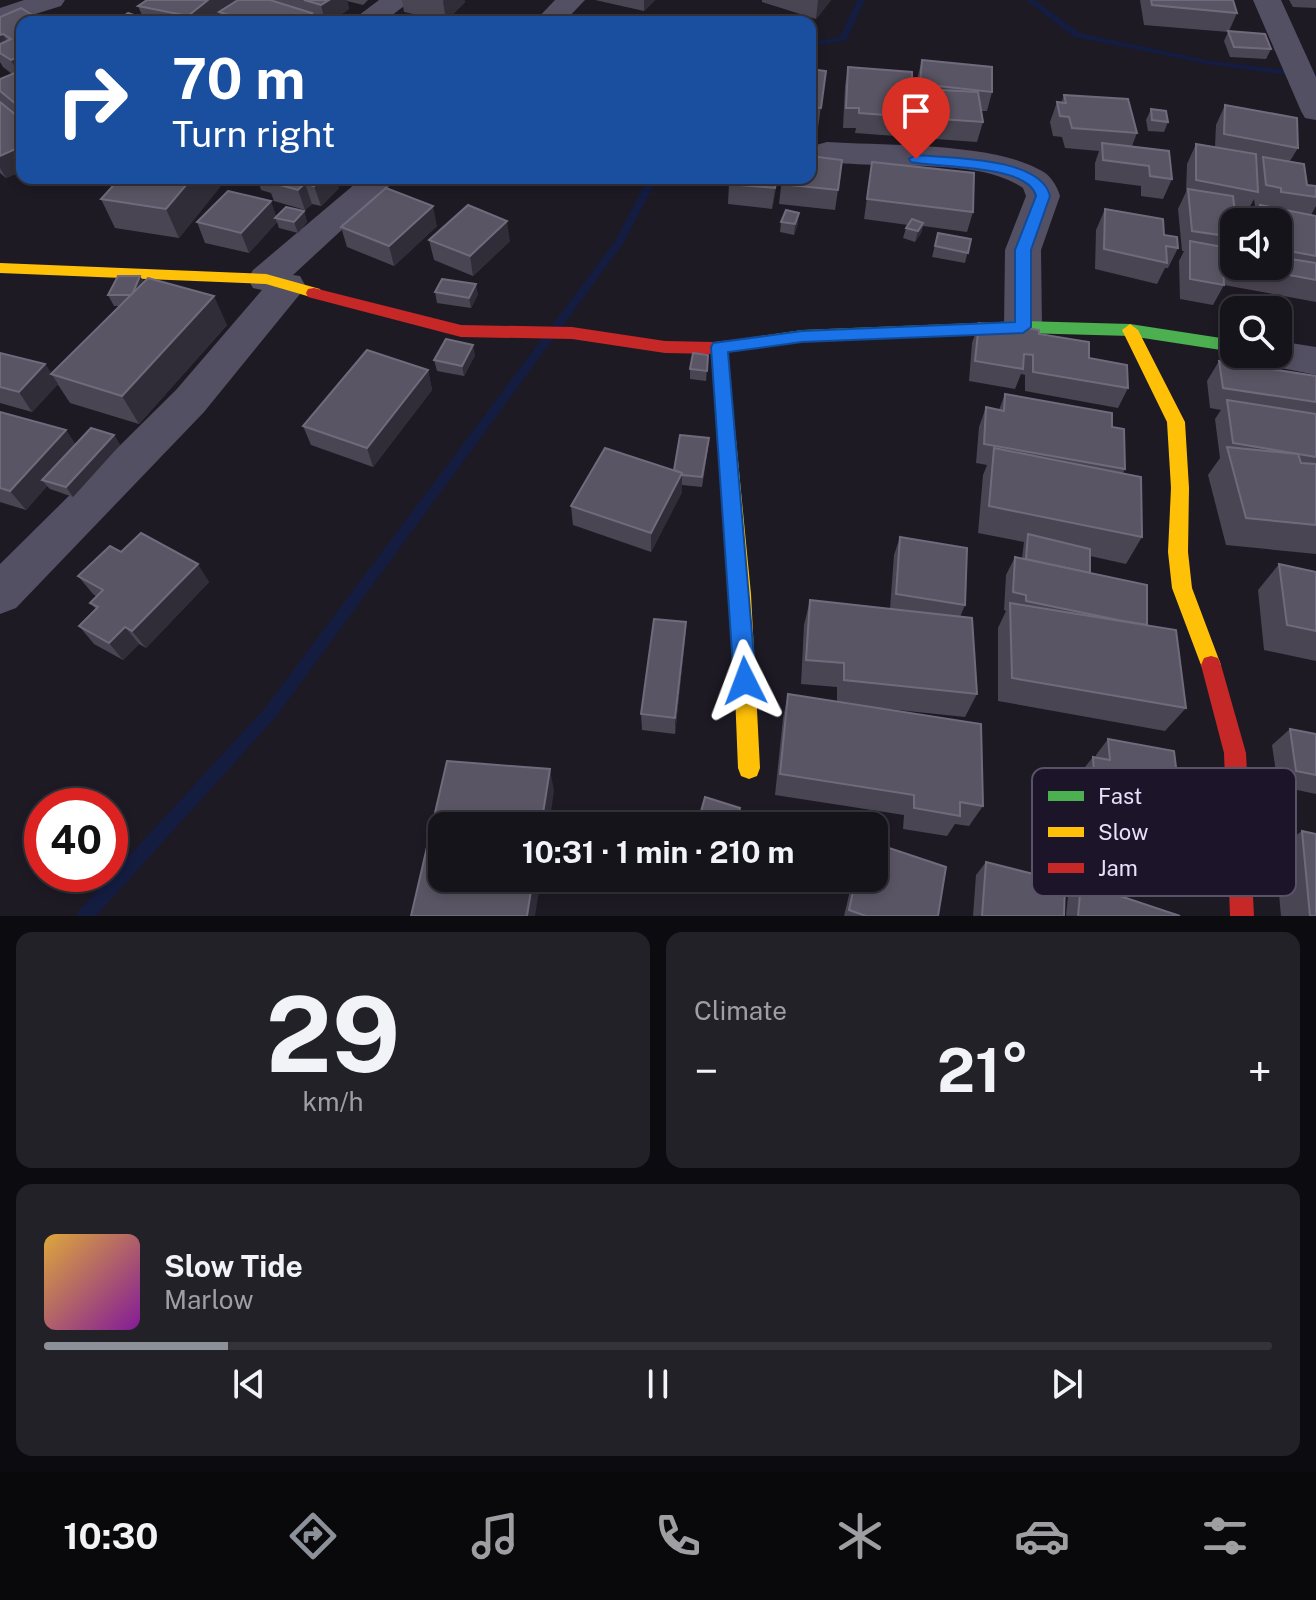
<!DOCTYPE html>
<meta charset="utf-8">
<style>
body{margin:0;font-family:"Public Sans",sans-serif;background:#232128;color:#f1f3f6;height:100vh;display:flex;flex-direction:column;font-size:30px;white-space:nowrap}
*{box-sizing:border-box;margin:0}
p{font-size:26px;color:#9e9ea3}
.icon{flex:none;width:44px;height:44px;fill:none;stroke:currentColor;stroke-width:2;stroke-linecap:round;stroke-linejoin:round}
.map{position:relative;height:916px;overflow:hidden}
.panel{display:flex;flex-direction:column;gap:16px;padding:16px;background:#0c0b0f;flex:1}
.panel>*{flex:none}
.hud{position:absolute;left:16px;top:16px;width:800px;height:168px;border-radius:16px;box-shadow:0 4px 12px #0003,0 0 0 2px #35333a;background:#1a4fa0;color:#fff;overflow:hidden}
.buttons{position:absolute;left:1220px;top:208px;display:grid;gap:16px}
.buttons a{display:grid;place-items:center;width:72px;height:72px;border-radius:16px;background:#16141b;box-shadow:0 4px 12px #0003,0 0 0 2px #35333a;font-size:40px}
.speed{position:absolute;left:24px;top:788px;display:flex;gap:16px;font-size:40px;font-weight:700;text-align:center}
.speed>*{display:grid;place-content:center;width:104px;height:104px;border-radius:50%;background:#16141b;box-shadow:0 4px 12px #0003,0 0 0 2px #35333a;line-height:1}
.speed .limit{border:12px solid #d22;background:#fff;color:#111}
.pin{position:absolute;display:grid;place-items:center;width:68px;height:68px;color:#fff;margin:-82px -34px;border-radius:50% 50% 50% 0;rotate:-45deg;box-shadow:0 0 8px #0007}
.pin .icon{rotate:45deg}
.me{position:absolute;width:88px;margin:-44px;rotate:357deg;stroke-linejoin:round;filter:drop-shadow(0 0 6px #0008)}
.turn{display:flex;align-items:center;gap:28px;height:168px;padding:0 24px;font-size:36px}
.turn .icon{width:104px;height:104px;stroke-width:2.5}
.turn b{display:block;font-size:56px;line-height:68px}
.big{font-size:60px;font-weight:700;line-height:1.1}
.panel .widget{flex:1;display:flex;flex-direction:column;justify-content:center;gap:12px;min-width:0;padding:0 28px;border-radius:16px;background:#232128}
.panel .dial{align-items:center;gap:0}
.dial b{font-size:104px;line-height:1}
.song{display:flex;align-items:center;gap:24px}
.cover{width:96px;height:96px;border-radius:12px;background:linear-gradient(135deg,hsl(40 70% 55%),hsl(290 70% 35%))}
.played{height:8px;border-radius:4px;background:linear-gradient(90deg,#8c9099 15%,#35333a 15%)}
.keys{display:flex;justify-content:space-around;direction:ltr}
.heat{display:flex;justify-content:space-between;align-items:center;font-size:44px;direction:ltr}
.panel .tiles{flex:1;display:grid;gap:16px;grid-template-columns:1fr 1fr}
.widget:last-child{grid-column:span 2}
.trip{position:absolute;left:428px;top:812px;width:460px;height:80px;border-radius:16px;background:#16141b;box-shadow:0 4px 12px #0003,0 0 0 2px #35333a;font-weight:700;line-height:80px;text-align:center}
.tabs{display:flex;height:128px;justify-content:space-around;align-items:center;background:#09080b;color:#9e9ea3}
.tabs .icon{width:56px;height:56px}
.tabs .on{color:#8c9099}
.tabs b{font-size:36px;color:#f1f3f6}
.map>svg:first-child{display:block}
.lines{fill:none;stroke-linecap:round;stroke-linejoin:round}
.stream{fill:#141c40;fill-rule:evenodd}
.street{fill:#545063;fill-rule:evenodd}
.fast{fill:#4caf50;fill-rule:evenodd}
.slow{fill:#ffc107;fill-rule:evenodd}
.jam{fill:#c62828;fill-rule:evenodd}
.wall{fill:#494552;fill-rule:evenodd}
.shaded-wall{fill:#302d38}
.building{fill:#5a5564;stroke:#706b7c;stroke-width:2}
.route{fill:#1a73e8;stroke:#114b97;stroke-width:2}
.key{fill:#1c1529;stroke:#595268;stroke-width:2}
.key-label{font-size:22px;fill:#e8e0fb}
</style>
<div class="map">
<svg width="1316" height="916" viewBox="0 0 1316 916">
<rect width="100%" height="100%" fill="#1d1a24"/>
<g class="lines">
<g class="stream">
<polygon points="857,0 865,0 846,41 810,46 810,42 840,37"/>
<polygon points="1026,0 1035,0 1080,33 1212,61 1316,73 1316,79 1212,65 1074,37"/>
<polygon points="648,178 658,178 623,244 275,718 96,916 77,916 79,910 265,708 615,241"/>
</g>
<g class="street">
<polygon points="24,0 65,0 61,6 0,25 0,8"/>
<polygon points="379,0 412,0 383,22 350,22"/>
<polygon points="555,0 585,0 564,22 534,22"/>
<polygon points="1253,0 1281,0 1316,77 1316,120 1305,118 1301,111"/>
<path d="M 827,142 C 885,146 993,142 1042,171 C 1051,176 1057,186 1060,196 L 1041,250 L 1042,327 L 1036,336 L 1023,340 L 1010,336 L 1004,327 L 1005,250 L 1026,196 L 1023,188 C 974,154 874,173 816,159 L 811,152 L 816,145 Z"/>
<polygon points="362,178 398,178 293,275 300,276 305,285 300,294 204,412 16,608 0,614 0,564 176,390 262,290 253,288 248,279 253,270"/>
<polygon points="1278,341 1316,347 1316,375 1262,364 1257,354 1278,354"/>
</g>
<polygon class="fast" points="1023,321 1130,324 1234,340 1234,352 1130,336 1023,333 802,342 739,351 731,345 739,339 802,330"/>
<g class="slow">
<polygon points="0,263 266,274 320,289 322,293 314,298 266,284 0,273"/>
<polygon points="1130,324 1138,330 1185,422 1189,488 1188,552 1192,588 1221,665 1218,672 1211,674 1204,672 1201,665 1172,588 1168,552 1171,488 1167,422 1122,330"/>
<polygon points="719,341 727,347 751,594 760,768 757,776 749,779 741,776 738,768 731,594 711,347"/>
</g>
<g class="jam">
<polygon points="314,288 461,325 572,327 665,341 714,342 739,339 747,345 739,351 714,354 665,353 572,339 461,337 308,297 306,293 308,289"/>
<polygon points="1211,656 1218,658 1221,665 1246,753 1254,916 1230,916 1224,753 1201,665 1204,658"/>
</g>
</g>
<g class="wall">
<polygon points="147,0 368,0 363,5 347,1 349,9 330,22 222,22 220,15 212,22 145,22 138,6"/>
<polygon points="402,0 464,0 465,2 446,21 404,12"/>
<polygon points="595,0 655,0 644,11"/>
<polygon points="762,0 831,0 816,19 762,2"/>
<polygon points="1140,0 1151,0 1237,13 1229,31 1271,49 1266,59 1230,57 1224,41 1228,32 1144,25"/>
<polygon points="1289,0 1316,0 1316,8 1293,7"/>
<polygon points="34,16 37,22 22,22 22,171 6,178 0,173 0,79 12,74 3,67 0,62 0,17"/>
<polygon points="922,60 992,92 987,111 981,111 983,122 977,142 921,138 919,109 920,104 916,104 917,79"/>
<polygon points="848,67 913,117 909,137 855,133 856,128 843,128 845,86"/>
<polygon points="810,69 826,71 818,128 810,127"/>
<polygon points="1064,95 1137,133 1132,146 1172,179 1163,199 1141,196 1141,186 1095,180 1095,163 1099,151 1065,148 1062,137 1053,136 1050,122 1057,102 1061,103"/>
<path d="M 1225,105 L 1298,148 L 1290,161 L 1307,185 L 1316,186 L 1316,206 L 1311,215 L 1316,216 L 1316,302 L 1224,285 L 1213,305 L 1180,299 L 1179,261 L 1184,251 L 1182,251 L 1178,209 L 1186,192 L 1187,164 L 1196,144 L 1215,147 L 1216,125 ZM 1254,199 L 1255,206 L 1259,206 L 1251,222 L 1278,222 L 1278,266 L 1234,266 L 1234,249 L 1232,248 L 1234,245 L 1234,209 L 1247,212 Z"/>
<polygon points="1151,109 1168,122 1164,132 1148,131 1146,120"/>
<polygon points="872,162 973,212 967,232 923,226 921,233 915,242 903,238 906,228 908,225 864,219"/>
<polygon points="227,178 179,238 115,228 101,199"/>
<polygon points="259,178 339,188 321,206 312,204 305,210 274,201 271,193 261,190 258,179"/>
<polygon points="778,178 772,209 728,204 729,184"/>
<polygon points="782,178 838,190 835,210 779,204"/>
<polygon points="1105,209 1164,235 1178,248 1168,268 1165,268 1157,284 1095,269 1096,230"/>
<polygon points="304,211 307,222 298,233 279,228 277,222 249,253 205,243 197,222 276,216"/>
<polygon points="781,222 798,223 794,235 780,232"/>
<polygon points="437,226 394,266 347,247 341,227"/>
<polygon points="938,233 971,239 965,263 932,257"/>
<polygon points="429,240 510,241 473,276 434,260"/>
<polygon points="140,276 144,282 227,325 139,424 70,403 51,374 120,306 114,306 108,295"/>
<polygon points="435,292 478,294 471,308 437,303"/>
<polygon points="979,323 1039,334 1089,358 1128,388 1118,408 1025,391 1025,375 1021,374 1015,389 969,381 972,343"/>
<polygon points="0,353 45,364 58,384 32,412 0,403"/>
<polygon points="475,355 464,376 437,371 434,360"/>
<polygon points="708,355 706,381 690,379 690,369"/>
<polygon points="1219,361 1316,376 1316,554 1226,545 1208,475 1220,458 1215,419 1221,410 1210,408 1207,381"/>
<polygon points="428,370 432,390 373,467 311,445 303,426"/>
<polygon points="1005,394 1112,427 1125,469 1123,473 1142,537 1126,564 1090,556 1090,573 1147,625 1186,708 1165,731 998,701 998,628 1006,611 1004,610 1006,575 1015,557 1022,558 1024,542 978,533 983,475 987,465 976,463 979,427 986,407 999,410"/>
<polygon points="0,412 75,444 114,435 120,445 73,497 50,489 47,486 26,510 0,502"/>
<polygon points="708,448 702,487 682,485 682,492 651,552 573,525 571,506 674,470"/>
<polygon points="900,537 965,605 960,617 977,694 965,717 869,707 983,806 969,826 955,824 947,836 903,829 904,815 775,795 783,718 788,694 837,702 837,687 801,684 804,625 810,600 890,609 894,555"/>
<polygon points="121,552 209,582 146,648 139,644 123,660 94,644 79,626 96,609 90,603 97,597 93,594 78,576"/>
<polygon points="1279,564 1316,572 1316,661 1264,650 1258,590"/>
<polygon points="686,622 685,639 675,734 642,730 641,714"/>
<polygon points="1290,729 1316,734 1316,794 1278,786 1272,745"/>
<polygon points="1108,739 1186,848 1171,861 1142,856 1134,864 1085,855 1081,772 1093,757 1096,758 1096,755"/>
<polygon points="1302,831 1316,916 1281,916 1275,850"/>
<polygon points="986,862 1064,916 973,916 976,875"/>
<polygon points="853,878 874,878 938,916 844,916"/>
<polygon points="1081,883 1180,916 1066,916 1068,896"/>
</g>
<g class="shaded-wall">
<polygon points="208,0 239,0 219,12 220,15 212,22 190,22 188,16"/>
<polygon points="329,0 347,0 349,9 330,22 325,22 321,5"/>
<polygon points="444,0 464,0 465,2 446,21 443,1"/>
<polygon points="644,0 655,0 644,11"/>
<polygon points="818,0 831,0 816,19"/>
<polygon points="312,13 315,22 299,22"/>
<polygon points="137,16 139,22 127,22"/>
<polygon points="3,34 13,53 0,53 0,35"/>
<polygon points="22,56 22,80 11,60"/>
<polygon points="22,146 22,171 6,178 0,168 0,156"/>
<polygon points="192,178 227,178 179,238 166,209"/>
<polygon points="323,178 336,178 339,188 321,206 314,186"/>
<polygon points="776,178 778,178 772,209 775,188"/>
<polygon points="305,183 312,204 305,210 298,190"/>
<polygon points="271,201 277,218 275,218 277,222 249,253 241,233"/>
<polygon points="433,206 437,226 394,266 389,246"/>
<polygon points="304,211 307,222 298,233 294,222"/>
<polygon points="799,213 798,223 794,235 795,224"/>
<polygon points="507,221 510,241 473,276 470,256"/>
<polygon points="923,223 921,233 915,242 918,231"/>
<polygon points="140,276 146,286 132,295"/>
<polygon points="476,284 478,294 471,308 469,298"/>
<polygon points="214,296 227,325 139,424 122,396"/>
<polygon points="473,345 475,355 464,376 462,366"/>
<polygon points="45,364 58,384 32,412 19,392"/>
<polygon points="428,370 432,390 373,467 367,448"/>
<polygon points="66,430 79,449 42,480 47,486 26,510 10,491"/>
<polygon points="114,435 120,445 73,497 66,487"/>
<polygon points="682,473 682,492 651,552 651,533"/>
<polygon points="198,564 209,582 146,648 132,631"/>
<polygon points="686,622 685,639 675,734 675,718"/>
<polygon points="125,627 139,644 123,660 109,643"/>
<polygon points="550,769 554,791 549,826 541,826"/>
<polygon points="533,878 541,878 535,916 527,916"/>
</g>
<g class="building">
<polygon points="147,0 208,0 188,16 138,6"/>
<polygon points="238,0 270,0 312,13 299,22 251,22 219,12"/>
<polygon points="304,0 329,0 321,5"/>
<polygon points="1151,0 1233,0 1237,13 1152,5"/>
<polygon points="21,8 34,16 29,18 35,22 22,22 22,56 11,60 0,53 0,44 11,39 3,34 0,35 0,17"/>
<polygon points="128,13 137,16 127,22 116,21"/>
<polygon points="50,18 57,22 41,22"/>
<polygon points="1228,31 1265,34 1271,49 1234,47"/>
<polygon points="922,60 992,67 992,92 920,84"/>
<polygon points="848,67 912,72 913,117 859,113 859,108 846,108"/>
<polygon points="810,69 826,71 821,108 812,107 811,109 810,109"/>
<polygon points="22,70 22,109 0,91 0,79"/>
<polygon points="923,89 978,92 983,122 926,118"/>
<polygon points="1064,95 1128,99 1137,133 1072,128 1069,117 1060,116 1057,102 1066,103"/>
<polygon points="0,102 22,120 22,146 0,156"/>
<polygon points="1225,105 1297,118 1298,148 1224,134"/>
<polygon points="1151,109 1166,111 1168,122 1152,120"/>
<polygon points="1102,143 1169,151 1172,179 1150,176 1149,166 1103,160"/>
<polygon points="1196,144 1256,154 1258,192 1196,180"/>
<polygon points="810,156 842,160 838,190 781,184 782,178 810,178"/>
<polygon points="1263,157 1304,164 1307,185 1316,186 1316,197 1281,192 1281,188 1266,185"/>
<polygon points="872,162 974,173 973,212 867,199"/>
<polygon points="120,178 192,178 166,209 101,199"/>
<polygon points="259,178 270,178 266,181 267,182 258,179"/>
<polygon points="270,178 323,178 314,186 305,183 298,190 266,181"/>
<polygon points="731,178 776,178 775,188 729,184"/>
<polygon points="386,188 433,206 389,246 341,227"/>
<polygon points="1188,189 1233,196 1236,222 1234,222 1234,237 1192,231"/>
<polygon points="228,191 271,201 241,233 197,222"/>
<polygon points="468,205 507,221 470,256 429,240"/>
<polygon points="1260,205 1316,216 1316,256 1278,249 1278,222 1261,222"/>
<polygon points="286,207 304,211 294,222 275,218"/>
<polygon points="1105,209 1163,219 1164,235 1177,237 1178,248 1166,246 1167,263 1104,249"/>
<polygon points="786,210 799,213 795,224 781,222"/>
<polygon points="912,219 923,223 918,231 906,228"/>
<polygon points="938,233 971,239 968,253 935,246"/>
<polygon points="1190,241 1234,249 1234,265 1223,263 1224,285 1190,279"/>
<polygon points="1278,257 1316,263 1316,280 1241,266 1278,266"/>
<polygon points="118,276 140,276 132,295 108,295"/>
<polygon points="148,278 214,296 122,396 51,374"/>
<polygon points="442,279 476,284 469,298 435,292"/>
<polygon points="979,323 1022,330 1022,327 1039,330 1039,334 1089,342 1089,358 1127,365 1128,388 1033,372 1033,355 1024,354 1023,369 975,361"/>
<polygon points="446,339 473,345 462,366 434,360"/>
<polygon points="367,350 428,370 367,448 303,426"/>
<polygon points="0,353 45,364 19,392 0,387"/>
<polygon points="693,353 708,355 707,371 690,369"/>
<polygon points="1219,361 1316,376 1316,402 1223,388"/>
<polygon points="1005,394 1112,413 1112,427 1124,429 1125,469 984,444 986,407 1004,411"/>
<polygon points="1227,400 1316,414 1316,457 1233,443"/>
<polygon points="0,412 66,430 10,491 0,488"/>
<polygon points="91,428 114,435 66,487 42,480"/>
<polygon points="680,435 709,438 702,477 682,475 682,473 674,470"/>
<polygon points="1227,447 1298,454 1301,463 1316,464 1316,525 1246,518"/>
<polygon points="605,448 682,473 651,533 571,506"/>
<polygon points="994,448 1141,477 1142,537 989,506"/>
<polygon points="141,533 198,564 132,631 125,627 109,643 79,626 98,607 90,603 103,590 78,576 110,546 121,552"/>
<polygon points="1028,534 1090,549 1090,573 1026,559"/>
<polygon points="900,537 967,548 965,605 896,594"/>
<polygon points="1015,557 1147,585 1147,625 1118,620 1026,601 1026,595 1013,592"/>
<polygon points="1279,564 1316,572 1316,631 1287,625"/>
<polygon points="810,600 972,618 977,694 844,680 844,663 806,660"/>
<polygon points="1010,603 1176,630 1186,708 1012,678"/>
<polygon points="654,619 686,622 675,718 641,714"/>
<polygon points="788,694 981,724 983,806 960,802 960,816 914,808 914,795 780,774"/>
<polygon points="1290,729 1316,734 1316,775 1296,771"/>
<polygon points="1108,739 1174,751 1186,848 1147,841 1148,850 1098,841 1093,757 1110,760"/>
<polygon points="447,761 550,769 541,826 442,826 442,878 533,878 527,916 411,916"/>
<polygon points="705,797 740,808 735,826 697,826"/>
<polygon points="1302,831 1316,834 1316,916 1310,916"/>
<polygon points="874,843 946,867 938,916 866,916 849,910 856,878 874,878"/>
<polygon points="986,862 1065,882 1064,916 982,916"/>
<polygon points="1081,883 1180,916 1078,916"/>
</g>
<path class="route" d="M 916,155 C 950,158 1041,157 1050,196 L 1031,250 L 1031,327 L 1023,333 L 802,342 L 728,352 L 756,681 L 753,688 L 745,691 L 737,688 L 734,681 L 711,347 L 713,343 L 802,331 L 1015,322 L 1015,250 L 1036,196 C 1028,164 939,168 911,162 L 909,159 Z"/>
<rect x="1032" y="768" width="264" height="128" rx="12" class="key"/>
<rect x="1048" y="791" width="36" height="10" fill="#4caf50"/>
<rect x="1048" y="827" width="36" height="10" fill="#ffc107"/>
<rect x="1048" y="863" width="36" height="10" fill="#c62828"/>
<g class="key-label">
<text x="1098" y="804">Fast</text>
<text x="1098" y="840">Slow</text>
<text x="1098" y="876">Jam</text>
</g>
</svg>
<div class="buttons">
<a><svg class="icon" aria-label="sound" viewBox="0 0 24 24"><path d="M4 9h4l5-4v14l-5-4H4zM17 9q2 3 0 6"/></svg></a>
<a><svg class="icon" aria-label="search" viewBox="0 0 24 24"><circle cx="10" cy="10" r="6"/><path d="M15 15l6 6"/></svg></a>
</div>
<div class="speed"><div class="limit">40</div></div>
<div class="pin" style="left:916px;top:159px;background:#d93025"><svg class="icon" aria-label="arrive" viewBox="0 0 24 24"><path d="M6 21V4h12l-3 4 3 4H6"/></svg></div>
<svg class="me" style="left:745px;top:681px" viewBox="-20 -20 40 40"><path d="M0-17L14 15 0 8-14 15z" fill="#1a73e8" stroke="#fff" stroke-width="4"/></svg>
<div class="trip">10:31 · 1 min · 210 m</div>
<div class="hud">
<div class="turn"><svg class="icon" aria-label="right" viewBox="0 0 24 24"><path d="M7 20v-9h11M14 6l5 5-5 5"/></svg><div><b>70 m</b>Turn right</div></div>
</div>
</div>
<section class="panel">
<div class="tiles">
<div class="widget dial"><b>29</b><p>km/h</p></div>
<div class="widget"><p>Climate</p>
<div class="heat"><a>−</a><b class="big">21°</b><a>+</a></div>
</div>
<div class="widget">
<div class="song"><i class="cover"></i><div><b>Slow Tide</b><p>Marlow</p></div></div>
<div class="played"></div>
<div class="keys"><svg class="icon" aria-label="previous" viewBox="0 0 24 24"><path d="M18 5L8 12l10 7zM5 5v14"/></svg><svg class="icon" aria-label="pause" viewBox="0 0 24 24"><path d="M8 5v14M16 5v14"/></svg><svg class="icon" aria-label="next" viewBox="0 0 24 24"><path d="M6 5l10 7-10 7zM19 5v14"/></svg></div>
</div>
</div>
</section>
<nav class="tabs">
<b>10:30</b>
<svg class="icon on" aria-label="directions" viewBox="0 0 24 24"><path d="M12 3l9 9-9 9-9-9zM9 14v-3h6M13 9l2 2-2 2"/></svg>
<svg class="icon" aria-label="music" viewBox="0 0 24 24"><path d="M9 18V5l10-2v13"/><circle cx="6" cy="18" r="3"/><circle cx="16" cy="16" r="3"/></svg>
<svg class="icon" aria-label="phone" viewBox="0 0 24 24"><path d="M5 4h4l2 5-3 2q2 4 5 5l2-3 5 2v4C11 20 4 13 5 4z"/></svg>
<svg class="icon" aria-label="climate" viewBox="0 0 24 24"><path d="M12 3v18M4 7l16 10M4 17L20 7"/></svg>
<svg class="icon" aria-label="car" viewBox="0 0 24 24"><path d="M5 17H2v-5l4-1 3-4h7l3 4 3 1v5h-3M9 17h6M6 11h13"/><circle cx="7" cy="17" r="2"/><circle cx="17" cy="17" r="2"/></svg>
<svg class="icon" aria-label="filters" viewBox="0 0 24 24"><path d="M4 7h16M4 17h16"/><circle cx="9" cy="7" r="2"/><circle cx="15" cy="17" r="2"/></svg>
</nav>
